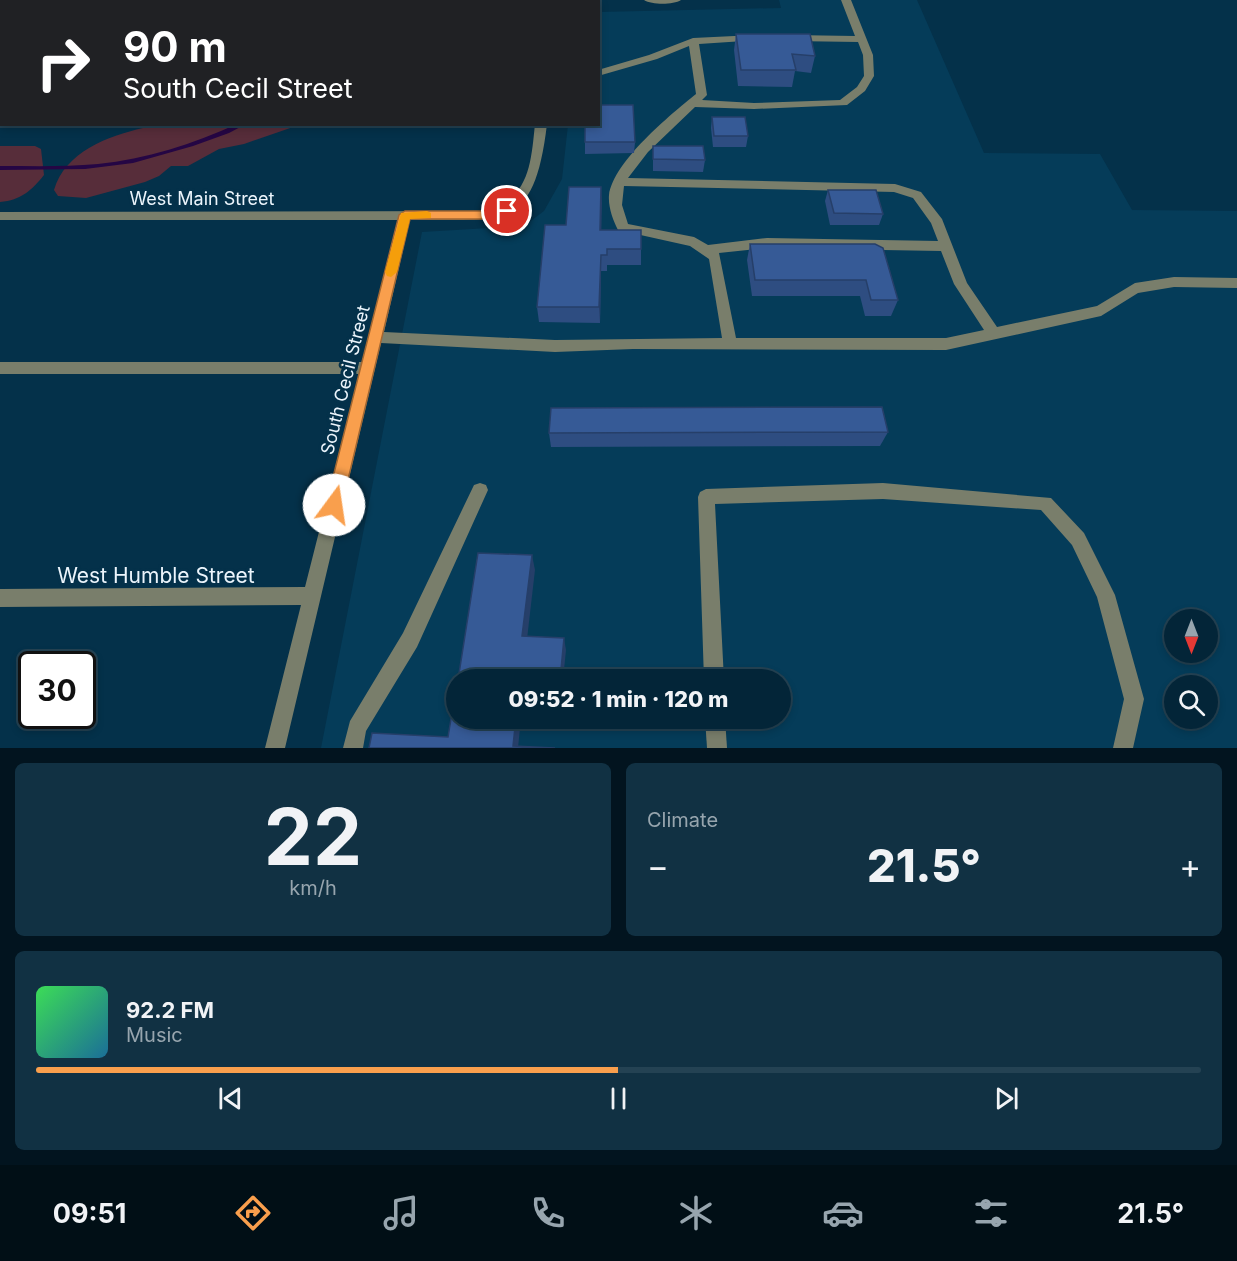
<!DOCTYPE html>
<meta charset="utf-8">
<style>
body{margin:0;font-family:Inter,sans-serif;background:#113143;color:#f1f3f6;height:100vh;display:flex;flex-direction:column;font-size:22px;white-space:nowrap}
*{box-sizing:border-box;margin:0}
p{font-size:20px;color:#97a5ae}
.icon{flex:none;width:33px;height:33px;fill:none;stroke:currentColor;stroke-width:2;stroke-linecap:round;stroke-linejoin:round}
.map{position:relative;height:748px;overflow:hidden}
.panel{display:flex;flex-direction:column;gap:15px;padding:15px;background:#02141f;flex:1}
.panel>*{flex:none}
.top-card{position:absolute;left:0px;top:0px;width:600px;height:126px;box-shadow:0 3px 9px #0003,0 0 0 2px #244253;background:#202124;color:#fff;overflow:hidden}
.needle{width:39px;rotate:180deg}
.fabs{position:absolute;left:1164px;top:609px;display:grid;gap:12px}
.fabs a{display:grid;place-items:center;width:54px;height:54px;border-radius:50%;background:#032538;box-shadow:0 3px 9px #0003,0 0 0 2px #244253;font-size:30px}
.speed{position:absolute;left:18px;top:651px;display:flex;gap:12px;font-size:30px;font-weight:700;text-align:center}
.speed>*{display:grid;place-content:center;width:78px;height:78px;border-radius:50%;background:#032538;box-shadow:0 3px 9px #0003,0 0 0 2px #244253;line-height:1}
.speed .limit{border:3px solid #111;border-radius:9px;background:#fff;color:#111}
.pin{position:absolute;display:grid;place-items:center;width:51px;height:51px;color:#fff;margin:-26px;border:3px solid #fff;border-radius:50%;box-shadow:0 2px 6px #0007}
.me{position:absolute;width:66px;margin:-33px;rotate:14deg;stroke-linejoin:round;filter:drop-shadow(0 0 4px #0008)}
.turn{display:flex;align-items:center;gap:21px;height:126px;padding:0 24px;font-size:27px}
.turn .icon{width:78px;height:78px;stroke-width:2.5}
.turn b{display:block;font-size:42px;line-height:51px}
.big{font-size:45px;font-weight:800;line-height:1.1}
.panel .tile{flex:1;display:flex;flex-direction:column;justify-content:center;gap:9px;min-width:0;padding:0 21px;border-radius:9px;background:#113143}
.panel .dial{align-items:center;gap:0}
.dial b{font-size:78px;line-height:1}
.song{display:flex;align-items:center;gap:18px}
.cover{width:72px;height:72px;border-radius:9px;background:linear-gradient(135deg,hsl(130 70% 55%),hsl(200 70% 35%))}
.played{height:6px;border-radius:3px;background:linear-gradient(90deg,#f99f4d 50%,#244253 50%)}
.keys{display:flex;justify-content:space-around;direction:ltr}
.heat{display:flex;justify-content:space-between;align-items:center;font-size:33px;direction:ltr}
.panel .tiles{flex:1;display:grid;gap:15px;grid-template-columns:1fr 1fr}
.tile:last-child{grid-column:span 2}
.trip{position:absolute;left:446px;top:669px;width:345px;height:60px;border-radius:30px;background:#032538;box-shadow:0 3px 9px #0003,0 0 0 2px #244253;font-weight:800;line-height:60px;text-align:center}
.tab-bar{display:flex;height:96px;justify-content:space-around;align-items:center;background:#010f16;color:#97a5ae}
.tab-bar .icon{width:42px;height:42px}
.tab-bar .current{color:#f99f4d}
.tab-bar b{font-size:27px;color:#f1f3f6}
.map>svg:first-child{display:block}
.built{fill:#053c59;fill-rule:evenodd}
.green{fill:#572d3a}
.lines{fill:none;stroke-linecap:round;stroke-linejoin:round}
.stream{fill:#250644;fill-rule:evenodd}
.minor{fill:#797e6b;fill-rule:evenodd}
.wall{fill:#2e4d81}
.shaded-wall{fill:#263f69}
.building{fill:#365a96;stroke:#263f69;stroke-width:1.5}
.route{fill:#f99f4d;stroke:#a26732;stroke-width:1.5}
.slow{fill:#f59e0b}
.labels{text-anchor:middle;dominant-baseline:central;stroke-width:6;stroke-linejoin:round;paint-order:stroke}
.street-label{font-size:18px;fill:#ecf5fc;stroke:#04314a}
.near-street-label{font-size:21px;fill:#ecf5fc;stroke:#04314a}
</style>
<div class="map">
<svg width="1237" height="748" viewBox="0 0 1237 748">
<rect width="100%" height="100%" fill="#04314a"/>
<path class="built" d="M 779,0 L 917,0 L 984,153 L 1100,154 L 1132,210 L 1237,211 L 1237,748 L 321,748 L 422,232 L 524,226 L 544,211 L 562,179 L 568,125 L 598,124 L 599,12 L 781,8 ZM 1174,620 L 1208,620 L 1208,652 L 1174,652 ZM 456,680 L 780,680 L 780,718 L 456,718 ZM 1174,686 L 1208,686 L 1208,718 L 1174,718 Z"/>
<g class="green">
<path d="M 166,125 L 166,124 L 299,125 L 244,144 L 219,149 L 188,166 L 171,166 L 159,176 L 145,182 L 86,198 L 58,196 L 54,190 C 65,152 108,136 143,128 C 151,127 159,127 166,125 Z"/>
<path d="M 0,146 L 35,146 L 41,149 L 44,175 C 31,191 21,200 0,202 Z"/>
</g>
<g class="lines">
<g class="stream">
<polygon points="449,0 455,0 453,2 448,2"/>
<path d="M 237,124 L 246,124 L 229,133 L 193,146 L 133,163 L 85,169 L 0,170 L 0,166 C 33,166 66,167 98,164 C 146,159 193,144 237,124 Z"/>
</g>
<g class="minor">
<rect x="555" y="0" width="10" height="2"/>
<path d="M 644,0 L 681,0 C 673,5 652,5 644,0 Z"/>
<path d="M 841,0 L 851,0 L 873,55 L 874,76 L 865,91 L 847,105 L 754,109 L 695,107 L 648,152 L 628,178 L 895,184 L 921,192 L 942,219 L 967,283 L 997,327 L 1097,306 L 1135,283 L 1174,277 L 1237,278 L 1237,288 L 1174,287 L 1138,293 L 1101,316 L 946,350 L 633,349 L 555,352 L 381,343 L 285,748 L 265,748 L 301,605 L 0,607 L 0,589 L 305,587 L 359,374 L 0,374 L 0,362 L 362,362 L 398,220 L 0,220 L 0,212 L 491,211 C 530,194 531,162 535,124 L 547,124 C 534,233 503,219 410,220 L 384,332 L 555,340 L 722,338 L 709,259 L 690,246 L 618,230 C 613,220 608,207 609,195 C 614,161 670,115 696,94 L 689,46 L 657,59 L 598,76 L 598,70 L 649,55 L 693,38 L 755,35 L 759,36 L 759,40 L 699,44 L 707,95 L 702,100 L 754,103 L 840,100 L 857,87 L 864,76 L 863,55 L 858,42 L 791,41 L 786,38 L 791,35 L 855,36 ZM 624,186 L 894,192 L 913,198 L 931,223 L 938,241 L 767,238 L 708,245 L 694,237 L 628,224 L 622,205 ZM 767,248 L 941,251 L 954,284 L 984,330 L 946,338 L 736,338 L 719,253 Z"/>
<polygon points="480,483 486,485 488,490 417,647 366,731 363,748 343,748 350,721 403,633 474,485"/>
<polygon points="883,483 1051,498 1084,533 1115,595 1144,699 1133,748 1113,748 1124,699 1097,597 1072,545 1041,510 883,499 715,504 724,680 704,680 698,497 700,492 706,489"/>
<polygon points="705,718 725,718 727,748 707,748"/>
</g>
</g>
<g class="wall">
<polygon points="736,34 815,56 811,73 795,71 792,87 738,86 734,50"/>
<polygon points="712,117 748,136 746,147 713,147 711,128"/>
<polygon points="585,142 635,142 634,153 585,154"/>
<polygon points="653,146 705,160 703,172 653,171"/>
<polygon points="601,187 601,230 641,249 641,265 607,265 607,271 601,271 600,323 539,322 537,307 566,225"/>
<polygon points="828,190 883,214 879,225 830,225 825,201"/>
<polygon points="750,244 875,244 898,300 891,316 865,316 860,296 752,296 747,260"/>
<polygon points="888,432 880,446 551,447 549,433"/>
</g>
<g class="shaded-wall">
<polygon points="601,187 602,203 601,247 600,230"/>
<polygon points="601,255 601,271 600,323 599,307"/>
<polygon points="532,555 535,570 526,648 522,636"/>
<polygon points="564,638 566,650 563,680 560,680"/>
<polygon points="516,718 521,718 518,748 513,746"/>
</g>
<g class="building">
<polygon points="736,34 810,34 815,56 792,54 796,70 741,70"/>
<polygon points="598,105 633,105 635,142 585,142 585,124 598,124"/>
<polygon points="712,117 745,117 748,136 714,136"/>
<polygon points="653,146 703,146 705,160 653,159"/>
<polygon points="569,187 601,187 600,230 641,230 641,249 607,249 607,255 601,255 599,307 537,307 545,225 566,225"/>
<polygon points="828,190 876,190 883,214 834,213"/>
<polygon points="750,244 875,244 883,248 898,300 871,300 866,280 755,280"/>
<polygon points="882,407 888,432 549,433 551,408"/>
<polygon points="478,553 532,555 522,636 564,638 560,680 458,680"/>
<polygon points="456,689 456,718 516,718 513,746 555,748 369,748 372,733 448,737"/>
</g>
<polygon class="route" points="507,207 513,211 511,214 493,219 410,219 342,505 339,510 329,510 326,505 399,215 405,211 492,211"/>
<polygon class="slow" points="427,211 431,213 431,218 410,219 397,272 391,277 387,276 385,272 401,213"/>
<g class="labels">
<g class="street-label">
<text x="202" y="198">West Main Street</text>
<text transform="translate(345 380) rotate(-76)">South Cecil Street</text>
</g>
<g class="near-street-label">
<text x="156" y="575">West Humble Street</text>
</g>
</g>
</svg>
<div class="fabs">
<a><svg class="needle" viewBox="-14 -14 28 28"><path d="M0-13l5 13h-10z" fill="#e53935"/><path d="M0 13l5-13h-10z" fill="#97a5ae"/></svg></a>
<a><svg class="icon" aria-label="search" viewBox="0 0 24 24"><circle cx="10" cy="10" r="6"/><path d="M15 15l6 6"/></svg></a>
</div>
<div class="speed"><div class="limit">30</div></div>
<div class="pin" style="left:507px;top:211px;background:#d93025"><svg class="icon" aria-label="arrive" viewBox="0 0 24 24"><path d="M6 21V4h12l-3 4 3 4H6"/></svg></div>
<svg class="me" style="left:334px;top:505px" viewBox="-20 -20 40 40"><circle r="19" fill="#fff"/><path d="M0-13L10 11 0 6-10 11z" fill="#f99f4d"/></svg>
<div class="trip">09:52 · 1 min · 120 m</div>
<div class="top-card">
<div class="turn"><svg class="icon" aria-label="right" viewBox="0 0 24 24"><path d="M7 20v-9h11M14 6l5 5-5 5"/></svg><div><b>90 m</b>South Cecil Street</div></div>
</div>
</div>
<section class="panel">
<div class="tiles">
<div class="tile dial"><b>22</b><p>km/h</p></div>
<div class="tile"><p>Climate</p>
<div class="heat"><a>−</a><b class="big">21.5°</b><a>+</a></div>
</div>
<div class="tile">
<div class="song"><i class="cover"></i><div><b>92.2 FM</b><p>Music</p></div></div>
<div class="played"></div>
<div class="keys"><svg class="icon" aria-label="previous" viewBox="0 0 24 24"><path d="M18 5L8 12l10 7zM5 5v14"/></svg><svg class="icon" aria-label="pause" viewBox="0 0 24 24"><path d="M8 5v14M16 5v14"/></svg><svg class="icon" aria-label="next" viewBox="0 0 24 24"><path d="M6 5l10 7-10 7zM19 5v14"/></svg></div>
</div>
</div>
</section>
<nav class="tab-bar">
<b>09:51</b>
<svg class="icon current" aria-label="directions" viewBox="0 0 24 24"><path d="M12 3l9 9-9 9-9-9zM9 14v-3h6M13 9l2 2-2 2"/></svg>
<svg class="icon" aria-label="music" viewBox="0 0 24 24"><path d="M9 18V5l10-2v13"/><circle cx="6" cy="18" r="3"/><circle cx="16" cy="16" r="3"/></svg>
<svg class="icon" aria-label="phone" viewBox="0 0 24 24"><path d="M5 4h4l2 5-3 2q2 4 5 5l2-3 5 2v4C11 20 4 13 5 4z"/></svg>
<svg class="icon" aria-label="climate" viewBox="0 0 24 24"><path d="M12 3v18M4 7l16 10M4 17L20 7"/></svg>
<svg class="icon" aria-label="car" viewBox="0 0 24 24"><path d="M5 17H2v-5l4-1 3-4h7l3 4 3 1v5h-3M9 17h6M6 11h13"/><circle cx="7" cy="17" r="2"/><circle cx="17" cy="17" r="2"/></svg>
<svg class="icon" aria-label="filters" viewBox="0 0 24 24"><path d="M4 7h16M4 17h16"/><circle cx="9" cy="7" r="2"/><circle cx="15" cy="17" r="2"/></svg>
<b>21.5°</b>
</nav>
